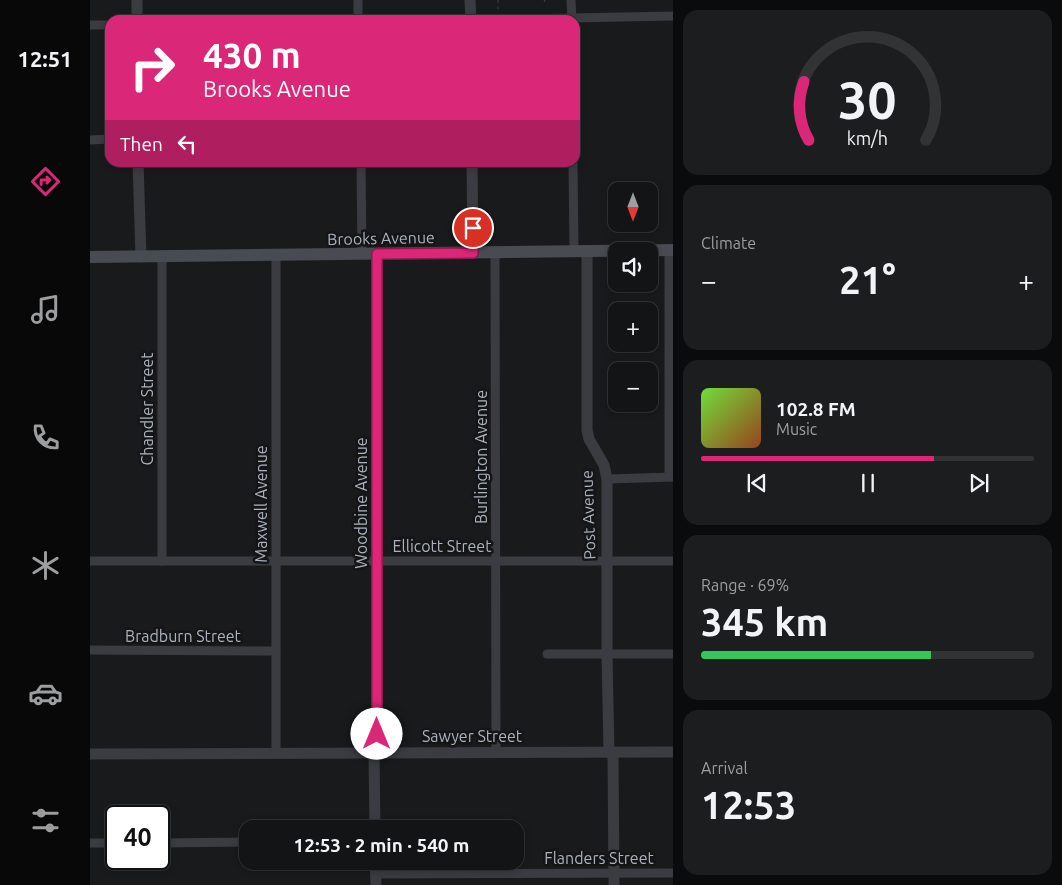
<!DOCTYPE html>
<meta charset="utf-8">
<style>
body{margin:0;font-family:Ubuntu,sans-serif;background:#1c1d1e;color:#f1f3f6;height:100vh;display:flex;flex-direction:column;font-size:19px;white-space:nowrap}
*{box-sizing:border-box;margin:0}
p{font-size:16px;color:#9d9ea0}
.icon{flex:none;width:28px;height:28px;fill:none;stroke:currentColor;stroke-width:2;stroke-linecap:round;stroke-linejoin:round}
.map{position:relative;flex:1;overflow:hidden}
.side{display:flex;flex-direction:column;gap:10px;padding:10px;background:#0a0b0c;width:389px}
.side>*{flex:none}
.banner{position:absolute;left:15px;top:15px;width:475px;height:152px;border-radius:15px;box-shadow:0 2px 8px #0003,0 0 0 1px #323334;background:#db2777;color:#fff;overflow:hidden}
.needle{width:32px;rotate:180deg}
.fabs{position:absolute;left:518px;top:182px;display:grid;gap:10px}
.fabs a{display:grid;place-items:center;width:50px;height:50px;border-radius:10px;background:#131415;box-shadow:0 2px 8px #0003,0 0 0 1px #323334;font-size:25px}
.speed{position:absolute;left:15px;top:805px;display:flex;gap:10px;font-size:25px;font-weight:700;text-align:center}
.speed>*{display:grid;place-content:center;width:65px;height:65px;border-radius:50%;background:#131415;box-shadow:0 2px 8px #0003,0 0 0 1px #323334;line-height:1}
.speed .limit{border:2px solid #111;border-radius:8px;background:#fff;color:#111}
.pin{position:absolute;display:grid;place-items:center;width:42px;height:42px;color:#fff;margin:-21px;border:2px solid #fff;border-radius:50%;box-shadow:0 1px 5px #0007}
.me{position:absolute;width:55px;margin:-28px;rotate:0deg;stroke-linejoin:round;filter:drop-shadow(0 0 4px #0008)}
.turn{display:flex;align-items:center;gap:18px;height:105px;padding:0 15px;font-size:22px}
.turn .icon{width:65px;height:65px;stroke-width:2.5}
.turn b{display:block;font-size:35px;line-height:42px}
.then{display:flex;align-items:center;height:48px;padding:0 15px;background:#0003;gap:10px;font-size:19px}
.big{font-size:38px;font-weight:600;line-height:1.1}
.side .widget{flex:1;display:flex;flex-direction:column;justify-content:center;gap:8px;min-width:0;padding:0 18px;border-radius:15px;background:#1c1d1e}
.side .dial{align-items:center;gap:0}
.dial svg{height:130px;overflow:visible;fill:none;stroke:#323334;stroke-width:7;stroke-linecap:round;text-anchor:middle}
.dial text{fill:#f1f3f6;stroke:none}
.song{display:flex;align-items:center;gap:15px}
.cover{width:60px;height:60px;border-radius:8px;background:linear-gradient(135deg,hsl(100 70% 55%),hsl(20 70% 35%))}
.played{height:5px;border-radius:2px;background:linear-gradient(90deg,#db2777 70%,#323334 70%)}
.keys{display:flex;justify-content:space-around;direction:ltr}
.heat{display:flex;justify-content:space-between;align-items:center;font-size:28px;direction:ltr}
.charge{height:8px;border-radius:4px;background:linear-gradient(90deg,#34c759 69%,#323334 0)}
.trip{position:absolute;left:149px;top:820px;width:285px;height:50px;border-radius:15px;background:#131415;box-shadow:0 2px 8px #0003,0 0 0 1px #323334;font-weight:600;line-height:50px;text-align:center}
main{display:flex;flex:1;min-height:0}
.tabs{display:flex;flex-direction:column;width:90px;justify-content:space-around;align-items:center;background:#080808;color:#9d9ea0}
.tabs .icon{width:35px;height:35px}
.tabs .on{color:#db2777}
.tabs b{font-size:22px;color:#f1f3f6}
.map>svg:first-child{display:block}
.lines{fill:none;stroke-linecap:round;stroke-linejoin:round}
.path{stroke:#404349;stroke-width:1;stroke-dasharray:2.5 4;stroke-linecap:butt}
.minor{stroke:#3a3c41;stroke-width:9}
.tertiary{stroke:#3a3c41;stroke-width:11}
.secondary{stroke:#484b52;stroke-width:12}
.route-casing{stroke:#8e194d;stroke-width:12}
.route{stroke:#db2777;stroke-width:9}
.labels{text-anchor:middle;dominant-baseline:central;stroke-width:5;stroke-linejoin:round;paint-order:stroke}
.street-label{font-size:16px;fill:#abb2bd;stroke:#141517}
</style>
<main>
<nav class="tabs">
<b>12:51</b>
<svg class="icon on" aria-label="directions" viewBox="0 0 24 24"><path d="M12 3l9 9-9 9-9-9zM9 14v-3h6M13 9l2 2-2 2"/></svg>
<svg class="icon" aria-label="music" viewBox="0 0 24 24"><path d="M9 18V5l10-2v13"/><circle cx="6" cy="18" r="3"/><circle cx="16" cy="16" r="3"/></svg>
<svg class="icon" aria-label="phone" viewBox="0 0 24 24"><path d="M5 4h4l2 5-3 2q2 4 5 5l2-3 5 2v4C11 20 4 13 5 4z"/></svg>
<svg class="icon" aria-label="climate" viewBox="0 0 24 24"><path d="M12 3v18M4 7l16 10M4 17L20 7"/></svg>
<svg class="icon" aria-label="car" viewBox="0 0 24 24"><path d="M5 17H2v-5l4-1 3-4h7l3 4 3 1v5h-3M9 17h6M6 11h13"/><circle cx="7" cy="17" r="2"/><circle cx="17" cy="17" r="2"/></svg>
<svg class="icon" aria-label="filters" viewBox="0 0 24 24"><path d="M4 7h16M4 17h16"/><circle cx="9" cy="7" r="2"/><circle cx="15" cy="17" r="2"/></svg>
</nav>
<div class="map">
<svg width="584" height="885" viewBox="0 0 584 885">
<rect width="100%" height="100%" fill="#191a1c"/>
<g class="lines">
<g class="path">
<polyline points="408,0 408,12"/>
<polyline points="454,0 455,2"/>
</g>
<g class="minor">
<polyline points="268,0 268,20"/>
<polyline points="481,0 482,20"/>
<polyline points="385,20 584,16"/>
<polyline points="0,25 20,25"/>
<polyline points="0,140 20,139"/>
<polyline points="271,162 272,254"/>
<polyline points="483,162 484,252"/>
<polyline points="579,250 579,477"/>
<polyline points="405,252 406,752"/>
<polyline points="186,255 186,753"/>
<polyline points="72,256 72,561"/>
<polyline points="517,479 584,477"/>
<polyline points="0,561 584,561"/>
<polyline points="0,650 186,651"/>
<polyline points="457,654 584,654"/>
<polyline points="0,843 26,843"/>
<polyline points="69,843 158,842"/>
<polyline points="285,874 584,873"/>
</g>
<g class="tertiary">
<polyline points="47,0 47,20"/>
<polyline points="380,0 381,20"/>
<polyline points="48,162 51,257"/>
<polyline points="382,162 383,253"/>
<polyline points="497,251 497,430 499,439 514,465 517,479 517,655 519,752"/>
<polyline points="287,254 287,753"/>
<polyline points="523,752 524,885"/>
<polyline points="284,753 285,829"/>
<polyline points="0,754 584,752"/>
<polyline points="285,861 286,885"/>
</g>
<polyline class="secondary" points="0,257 584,250"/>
</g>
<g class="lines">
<g class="route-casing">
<polyline id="route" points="287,734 287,254 383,253 383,228"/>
</g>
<use href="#route" class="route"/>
</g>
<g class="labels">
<g class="street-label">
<text transform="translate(291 238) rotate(-1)">Brooks Avenue</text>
<text transform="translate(57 409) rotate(-90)">Chandler Street</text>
<text transform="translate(391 457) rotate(-90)">Burlington Avenue</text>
<text transform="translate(271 503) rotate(-90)">Woodbine Avenue</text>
<text transform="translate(171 504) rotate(-90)">Maxwell Avenue</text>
<text transform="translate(498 515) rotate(-92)">Post Avenue</text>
<text x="352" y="546">Ellicott Street</text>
<text x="93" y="636">Bradburn Street</text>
<text x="382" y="736">Sawyer Street</text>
<text x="509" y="858">Flanders Street</text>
</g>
</g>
</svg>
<div class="fabs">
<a><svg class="needle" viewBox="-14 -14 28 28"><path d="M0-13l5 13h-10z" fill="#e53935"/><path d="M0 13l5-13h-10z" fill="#9d9ea0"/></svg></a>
<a><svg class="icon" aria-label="sound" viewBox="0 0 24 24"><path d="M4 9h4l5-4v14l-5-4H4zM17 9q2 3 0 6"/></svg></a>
<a>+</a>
<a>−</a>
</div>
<div class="speed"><div class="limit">40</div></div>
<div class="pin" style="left:383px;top:228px;background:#d93025"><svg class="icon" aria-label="arrive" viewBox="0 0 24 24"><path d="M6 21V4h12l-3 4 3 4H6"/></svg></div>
<svg class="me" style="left:287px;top:734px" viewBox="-20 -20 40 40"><circle r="19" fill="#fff"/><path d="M0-13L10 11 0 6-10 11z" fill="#db2777"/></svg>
<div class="trip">12:53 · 2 min · 540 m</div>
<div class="banner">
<div class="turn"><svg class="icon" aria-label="right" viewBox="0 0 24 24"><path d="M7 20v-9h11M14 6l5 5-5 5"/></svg><div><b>430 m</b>Brooks Avenue</div></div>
<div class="then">Then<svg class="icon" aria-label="left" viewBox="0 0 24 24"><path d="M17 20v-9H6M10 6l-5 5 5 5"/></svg></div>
</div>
</div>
<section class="side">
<div class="widget dial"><svg viewBox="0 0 100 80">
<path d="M14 69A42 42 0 1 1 86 69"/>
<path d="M14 69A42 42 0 0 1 11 33" stroke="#db2777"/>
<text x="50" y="56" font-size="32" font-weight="700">30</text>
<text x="50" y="72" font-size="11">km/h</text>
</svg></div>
<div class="widget"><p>Climate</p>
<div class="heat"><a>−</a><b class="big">21°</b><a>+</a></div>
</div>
<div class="widget">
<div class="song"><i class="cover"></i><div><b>102.8 FM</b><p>Music</p></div></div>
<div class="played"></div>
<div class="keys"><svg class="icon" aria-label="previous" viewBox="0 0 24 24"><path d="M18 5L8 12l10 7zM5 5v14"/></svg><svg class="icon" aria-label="pause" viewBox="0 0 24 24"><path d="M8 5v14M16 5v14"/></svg><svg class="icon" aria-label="next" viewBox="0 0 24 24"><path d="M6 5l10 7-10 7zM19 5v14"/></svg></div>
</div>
<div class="widget"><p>Range · 69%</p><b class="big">345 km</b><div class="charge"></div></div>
<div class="widget"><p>Arrival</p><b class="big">12:53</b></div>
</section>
</main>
